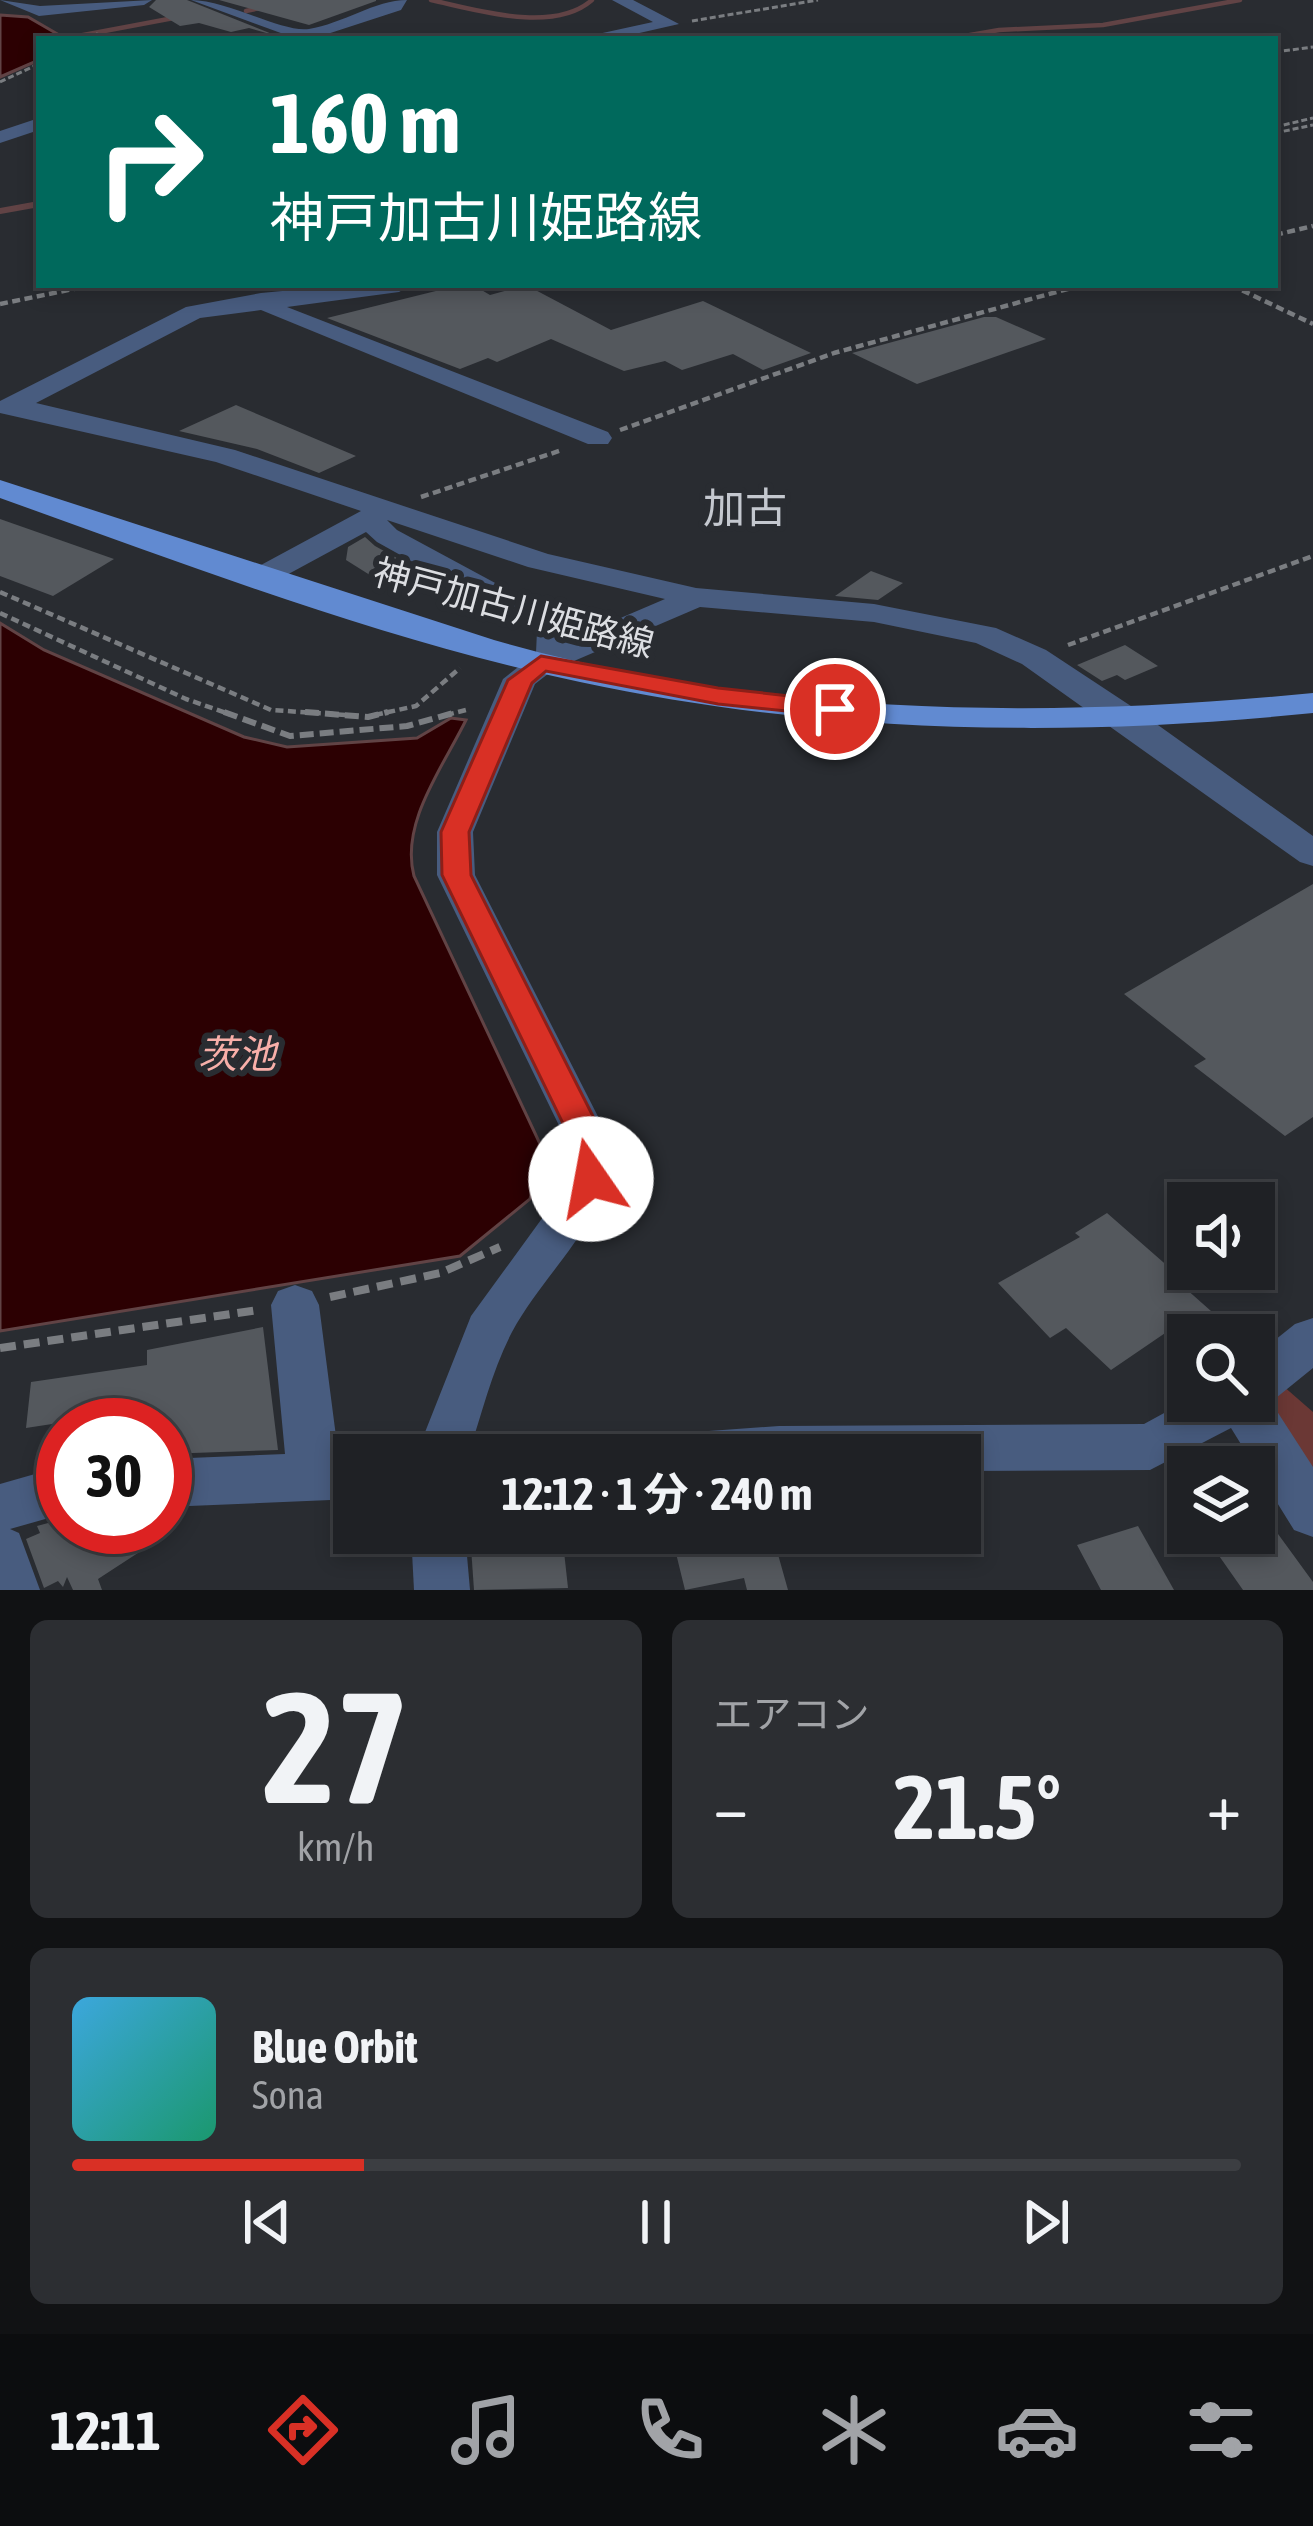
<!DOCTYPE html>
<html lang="ja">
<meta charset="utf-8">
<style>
body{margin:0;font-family:"Asap Condensed","Noto Sans JP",sans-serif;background:#2c2e32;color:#f1f3f6;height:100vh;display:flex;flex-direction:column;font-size:45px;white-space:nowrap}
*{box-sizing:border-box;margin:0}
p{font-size:39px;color:#a1a3a7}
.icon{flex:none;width:66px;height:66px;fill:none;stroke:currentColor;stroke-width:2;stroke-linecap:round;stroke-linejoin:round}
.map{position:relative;height:1590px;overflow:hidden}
.side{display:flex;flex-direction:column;gap:30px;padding:30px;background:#111214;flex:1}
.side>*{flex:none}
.banner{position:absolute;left:36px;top:36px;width:1242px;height:252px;border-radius:0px;box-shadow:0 6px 18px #0003,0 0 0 3px #3c3e42;background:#00695c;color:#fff;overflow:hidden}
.fabs{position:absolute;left:1167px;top:1182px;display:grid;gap:24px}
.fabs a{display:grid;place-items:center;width:108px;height:108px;border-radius:0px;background:#1f2125;box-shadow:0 6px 18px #0003,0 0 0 3px #3c3e42;font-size:60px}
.speed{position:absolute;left:36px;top:1398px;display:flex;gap:24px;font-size:60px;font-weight:700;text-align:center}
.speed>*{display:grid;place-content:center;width:156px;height:156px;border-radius:50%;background:#1f2125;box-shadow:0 6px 18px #0003,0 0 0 3px #3c3e42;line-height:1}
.speed .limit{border:18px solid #d22;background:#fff;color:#111}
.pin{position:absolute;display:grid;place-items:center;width:102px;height:102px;color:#fff;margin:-51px;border:6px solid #fff;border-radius:50%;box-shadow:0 3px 12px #0007}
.me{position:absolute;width:132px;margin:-66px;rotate:348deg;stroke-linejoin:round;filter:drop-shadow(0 0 9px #0008)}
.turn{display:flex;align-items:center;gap:42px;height:252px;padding:0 36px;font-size:54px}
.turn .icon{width:156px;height:156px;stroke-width:2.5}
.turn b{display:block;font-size:84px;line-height:102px}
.big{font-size:90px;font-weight:700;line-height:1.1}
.side .widget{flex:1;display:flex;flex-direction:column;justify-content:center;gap:18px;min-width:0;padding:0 42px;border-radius:18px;background:#2c2e32}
.side .dial{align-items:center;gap:0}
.dial b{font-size:156px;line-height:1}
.song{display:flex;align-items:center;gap:36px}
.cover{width:144px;height:144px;border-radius:18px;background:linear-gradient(135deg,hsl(200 70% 55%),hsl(160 70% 35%))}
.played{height:12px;border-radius:6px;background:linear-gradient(90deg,#d93025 25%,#3c3e42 25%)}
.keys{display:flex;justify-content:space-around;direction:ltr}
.heat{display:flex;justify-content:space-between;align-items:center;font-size:66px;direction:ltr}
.side .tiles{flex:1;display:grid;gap:30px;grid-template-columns:1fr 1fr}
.widget:last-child{grid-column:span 2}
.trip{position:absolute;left:333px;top:1434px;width:648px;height:120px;border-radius:0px;background:#1f2125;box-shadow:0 6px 18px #0003,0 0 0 3px #3c3e42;font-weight:700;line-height:120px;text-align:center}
.tabs{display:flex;height:192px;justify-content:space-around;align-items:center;background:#0c0d0f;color:#a1a3a7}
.tabs .icon{width:84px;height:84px}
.tabs .selected{color:#d93025}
.tabs b{font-size:54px;color:#f1f3f6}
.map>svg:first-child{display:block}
.green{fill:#6b3835}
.water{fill:#2c0002;stroke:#614345;stroke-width:3}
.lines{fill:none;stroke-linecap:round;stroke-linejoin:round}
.stream-far1{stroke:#614345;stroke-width:4.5}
.stream{stroke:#614345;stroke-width:6}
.building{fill:#54585d}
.path-far3{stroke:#7a7d81;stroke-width:3;stroke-dasharray:6 3;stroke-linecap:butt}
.path-far2{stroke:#7a7d81;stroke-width:4.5;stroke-dasharray:8 4.5;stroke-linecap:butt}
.path-far1{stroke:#7a7d81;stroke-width:6;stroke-dasharray:14 6;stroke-linecap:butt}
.path{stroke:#7a7d81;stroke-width:8;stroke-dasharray:16 8;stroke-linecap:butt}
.minor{fill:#485c7f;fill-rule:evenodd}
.major{fill:#618ad1;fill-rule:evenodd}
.route{fill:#d93025;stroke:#8d1f18;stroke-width:3}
.labels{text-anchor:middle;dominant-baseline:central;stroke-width:12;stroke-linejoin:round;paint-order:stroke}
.street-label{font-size:36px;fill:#dcdee2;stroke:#292c31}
.water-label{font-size:39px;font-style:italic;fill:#f8afa9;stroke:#292c31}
.quarter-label{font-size:42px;fill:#c4c8cf;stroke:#292c31}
</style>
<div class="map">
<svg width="1313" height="1590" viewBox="0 0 1313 1590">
<rect width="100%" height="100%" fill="#292c31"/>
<polygon class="green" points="1282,1385 1313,1412 1313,1491 1256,1403"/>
<g class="water">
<polygon points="0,15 28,17 66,39 39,39 39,60 0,77"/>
<path d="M 0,623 L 44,650 L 244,737 L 287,747 L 417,738 L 451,718 L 466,720 C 443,767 400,823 414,876 L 541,1146 L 530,1199 L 460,1256 L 0,1331 Z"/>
</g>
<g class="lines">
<g class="stream-far1">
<path d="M 431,0 C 477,10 553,34 592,0"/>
<polyline points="246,11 265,7"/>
<polyline points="62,39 179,17"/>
<polyline points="947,39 999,30 1103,25 1240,0"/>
</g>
<polyline class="stream" points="0,211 39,204"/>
</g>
<g class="building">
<polygon points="156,0 187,0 277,36 249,28 231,32 199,23 180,26 149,7"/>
<polygon points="219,0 376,0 376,1 309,25"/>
<polygon points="460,285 473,285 490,295 526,285 611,330 703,301 811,353 763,370 733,354 682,370 665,361 624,371 551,339 497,362 488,358 460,369 327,318"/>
<polygon points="984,317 996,317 1046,339 917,384 852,353"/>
<polygon points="236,405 356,456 319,473 257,449 179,431"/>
<polygon points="0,519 114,559 53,596 0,576"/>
<polygon points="365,537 375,546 415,568 381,582 346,560 348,547"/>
<polygon points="871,571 903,583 878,600 835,596"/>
<polygon points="1125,645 1158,666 1125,680 1117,675 1102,681 1077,665"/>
<polygon points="1313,884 1313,1117 1285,1136 1194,1066 1206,1059 1124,994"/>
<polygon points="1107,1213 1171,1269 1167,1272 1238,1335 1184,1335 1174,1327 1111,1370 1066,1328 1050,1338 998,1283 1080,1237 1075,1233"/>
<polygon points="263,1327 278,1450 165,1454 165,1425 150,1425 150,1409 26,1428 31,1382 147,1365 147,1350"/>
<polygon points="1254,1501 1313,1582 1313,1590 1243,1590 1203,1533 1254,1533"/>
<polygon points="63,1519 63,1527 135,1527 144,1549 98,1579 102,1590 73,1590 67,1577 63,1587 58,1581 44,1588 26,1539 40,1533 37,1526"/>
<polygon points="1138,1526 1174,1590 1101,1590 1077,1545"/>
<polygon points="470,1533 562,1533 568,1588 474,1590"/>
<polygon points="671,1533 772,1533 788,1590 747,1590 744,1578 685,1590"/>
</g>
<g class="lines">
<g class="path-far3">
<polyline points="692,21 818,0"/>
<polyline points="96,34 119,39"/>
<polyline points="1275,52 1313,47"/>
<polyline points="0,82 39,64"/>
<polyline points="1275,127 1313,118"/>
<polyline points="1275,133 1313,125"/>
</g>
<g class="path-far2">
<polyline points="1275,235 1313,226"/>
<polyline points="1231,285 1313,324"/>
<polyline points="0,304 93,285"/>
<polyline points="620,430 834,353 1082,285"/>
<polyline points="421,497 562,450"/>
<polyline points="0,592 271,710 347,715"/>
<polyline points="0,613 186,699 232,715"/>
<polyline points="1068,645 1313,556"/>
<polyline points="375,715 416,706 460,668"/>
<polyline points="446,715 470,709"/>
</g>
<g class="path-far1">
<polyline points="224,712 290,736 407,726 457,712"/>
<polyline points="305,712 368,717 388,712"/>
</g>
<g class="path">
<polyline points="330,1297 440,1273 500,1247"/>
<polyline points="0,1348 258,1310"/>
</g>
<g class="minor">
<polygon points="0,0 40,6 152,0 144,5 39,16"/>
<path d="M 191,0 C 228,0 282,33 309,29 C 342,24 375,0 407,0 L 401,10 L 312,39 L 286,39 L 289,36 Z"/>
<polygon points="612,0 633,0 679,24 613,39 575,39 653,22"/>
<polygon points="39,118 39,130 0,143 0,131"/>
<path d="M 346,285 L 411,285 L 399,292 L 287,307 L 608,432 L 612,438 L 608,444 L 588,444 L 261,310 L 200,318 L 36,403 L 235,450 L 548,554 L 696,588 L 874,604 L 996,628 L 1046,650 L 1137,710 L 1313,836 L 1313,866 L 1300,862 L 1022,664 L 976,643 L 874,622 L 700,607 L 553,670 L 535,684 L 473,832 L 475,875 L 613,1146 C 607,1225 548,1266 512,1332 C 492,1370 482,1414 468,1455 L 416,1455 L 471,1316 L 559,1195 L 569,1146 L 437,875 L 437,832 L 503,679 L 536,653 L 537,631 L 377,542 L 366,532 L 270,584 L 248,584 L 244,578 L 248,572 L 361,511 L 216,462 L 0,413 L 0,401 L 186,307 L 261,293 ZM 387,520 L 528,567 L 665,599 L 569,640 L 564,620 L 397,530 Z"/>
<polygon points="295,1285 312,1291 319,1305 338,1452 364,1455 354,1455 354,1499 165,1507 165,1459 285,1454 271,1305 278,1291"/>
<polygon points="1313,1318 1313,1368 1271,1402 1313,1467 1313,1537 1294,1530 1231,1428 1150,1470 960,1471 960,1455 669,1455 676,1439 695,1432 779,1426 1144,1424 1188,1400 1254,1401 1254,1357 1295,1324"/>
<polygon points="63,1466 63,1514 10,1529 19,1533 40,1590 0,1590 0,1484"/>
<polygon points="411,1533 465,1533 470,1590 414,1590"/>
</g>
<path class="major" d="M 0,480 L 494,640 C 759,716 1041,720 1313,693 L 1313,713 C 1068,738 822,734 580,682 C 383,640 190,566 0,498 Z"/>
</g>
<polygon class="route" points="541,656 718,688 835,701 848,709 835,716 718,704 546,671 532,683 469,832 471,875 608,1146 609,1179 604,1188 591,1192 579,1188 574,1179 574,1146 442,875 441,832 508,680"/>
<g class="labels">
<g class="street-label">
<text transform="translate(514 608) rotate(15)">神戸加古川姫路線</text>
</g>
<g class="water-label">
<text x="237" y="1054">茨池</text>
</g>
<g class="quarter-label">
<text x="745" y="508">加古</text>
</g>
</g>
</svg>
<div class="fabs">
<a><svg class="icon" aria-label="sound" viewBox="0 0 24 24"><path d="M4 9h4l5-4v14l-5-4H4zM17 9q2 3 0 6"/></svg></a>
<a><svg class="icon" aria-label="search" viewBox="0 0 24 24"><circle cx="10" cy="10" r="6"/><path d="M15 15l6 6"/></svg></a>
<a><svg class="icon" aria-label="layers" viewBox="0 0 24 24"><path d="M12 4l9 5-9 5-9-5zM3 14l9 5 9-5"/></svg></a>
</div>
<div class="speed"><div class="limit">30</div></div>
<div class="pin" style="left:835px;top:709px;background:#d93025"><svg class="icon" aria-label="arrive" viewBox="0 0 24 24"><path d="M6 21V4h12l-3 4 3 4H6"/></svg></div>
<svg class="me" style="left:591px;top:1179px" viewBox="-20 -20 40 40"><circle r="19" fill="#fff"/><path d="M0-13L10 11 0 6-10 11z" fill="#d93025"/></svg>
<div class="trip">12:12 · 1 分 · 240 m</div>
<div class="banner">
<div class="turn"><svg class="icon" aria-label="right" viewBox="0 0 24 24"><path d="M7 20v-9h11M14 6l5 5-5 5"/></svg><div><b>160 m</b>神戸加古川姫路線</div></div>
</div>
</div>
<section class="side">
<div class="tiles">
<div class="widget dial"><b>27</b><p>km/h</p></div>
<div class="widget"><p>エアコン</p>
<div class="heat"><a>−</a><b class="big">21.5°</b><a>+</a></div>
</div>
<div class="widget">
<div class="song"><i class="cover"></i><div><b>Blue Orbit</b><p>Sona</p></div></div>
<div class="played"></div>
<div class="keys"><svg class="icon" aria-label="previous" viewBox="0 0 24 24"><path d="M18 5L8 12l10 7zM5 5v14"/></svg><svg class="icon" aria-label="pause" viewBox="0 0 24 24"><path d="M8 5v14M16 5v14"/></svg><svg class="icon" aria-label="next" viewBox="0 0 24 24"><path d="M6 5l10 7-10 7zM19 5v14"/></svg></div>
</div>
</div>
</section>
<nav class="tabs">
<b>12:11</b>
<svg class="icon selected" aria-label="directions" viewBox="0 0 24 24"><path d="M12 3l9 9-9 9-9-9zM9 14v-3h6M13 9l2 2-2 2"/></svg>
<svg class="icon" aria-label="music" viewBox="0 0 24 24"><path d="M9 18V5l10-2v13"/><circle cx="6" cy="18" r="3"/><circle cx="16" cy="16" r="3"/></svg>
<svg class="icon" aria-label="phone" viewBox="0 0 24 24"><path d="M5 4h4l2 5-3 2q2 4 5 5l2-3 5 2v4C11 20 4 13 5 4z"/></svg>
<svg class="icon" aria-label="climate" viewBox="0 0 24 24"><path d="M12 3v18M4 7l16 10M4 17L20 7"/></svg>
<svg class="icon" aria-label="car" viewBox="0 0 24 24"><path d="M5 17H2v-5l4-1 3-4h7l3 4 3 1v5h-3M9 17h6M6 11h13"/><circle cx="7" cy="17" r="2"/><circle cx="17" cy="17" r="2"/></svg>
<svg class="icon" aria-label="filters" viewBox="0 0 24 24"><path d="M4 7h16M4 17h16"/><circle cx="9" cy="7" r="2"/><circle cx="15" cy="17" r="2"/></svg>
</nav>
